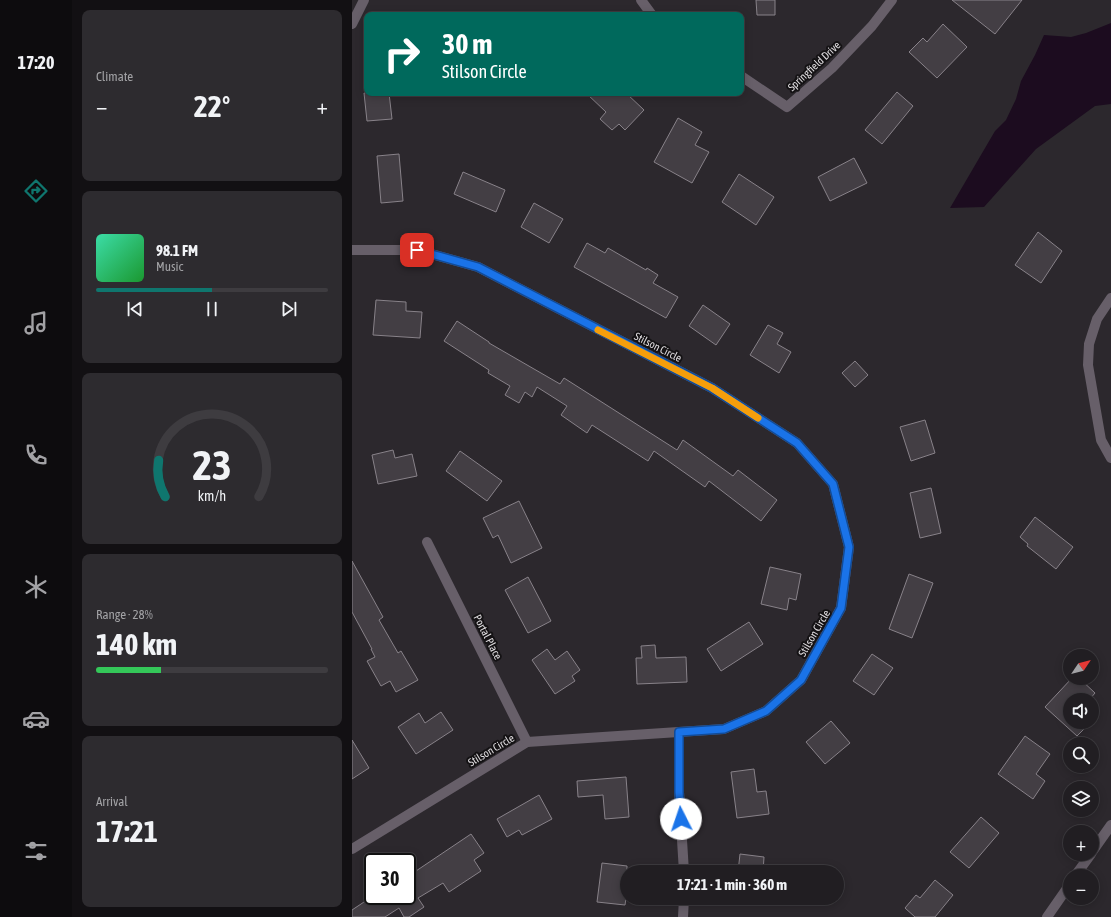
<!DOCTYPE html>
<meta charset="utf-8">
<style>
body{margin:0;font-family:"Asap Condensed",sans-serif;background:#2d2b2f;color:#f1f3f6;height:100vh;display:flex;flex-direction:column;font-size:15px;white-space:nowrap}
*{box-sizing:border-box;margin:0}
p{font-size:13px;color:#a2a2a5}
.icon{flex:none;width:22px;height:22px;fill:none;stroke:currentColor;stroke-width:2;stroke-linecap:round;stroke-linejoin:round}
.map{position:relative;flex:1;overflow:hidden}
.details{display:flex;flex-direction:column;gap:10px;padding:10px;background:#121013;width:280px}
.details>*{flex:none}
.banner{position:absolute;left:12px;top:12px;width:380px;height:84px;border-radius:8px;box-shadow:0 2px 10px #0003,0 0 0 1px #3e3c40;background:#00695c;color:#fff;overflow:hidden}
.needle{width:26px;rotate:55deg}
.controls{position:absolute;left:711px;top:649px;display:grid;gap:8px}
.controls a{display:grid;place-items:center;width:36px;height:36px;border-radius:50%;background:#211e22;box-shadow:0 2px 10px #0003,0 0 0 1px #3e3c40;font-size:20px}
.speed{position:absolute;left:12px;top:853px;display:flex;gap:8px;font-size:20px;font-weight:700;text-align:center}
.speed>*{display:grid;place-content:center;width:52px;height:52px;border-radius:50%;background:#211e22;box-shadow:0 2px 10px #0003,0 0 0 1px #3e3c40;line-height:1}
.speed .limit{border:2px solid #111;border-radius:6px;background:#fff;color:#111}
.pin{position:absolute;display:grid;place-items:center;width:34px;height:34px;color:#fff;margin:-17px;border-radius:8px;box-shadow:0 2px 6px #0006}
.me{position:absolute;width:44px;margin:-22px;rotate:356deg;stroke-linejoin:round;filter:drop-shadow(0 0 3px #0008)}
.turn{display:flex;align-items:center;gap:14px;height:84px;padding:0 12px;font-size:18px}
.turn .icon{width:52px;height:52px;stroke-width:2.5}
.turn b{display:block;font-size:28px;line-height:34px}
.big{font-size:30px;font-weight:700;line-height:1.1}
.details .tile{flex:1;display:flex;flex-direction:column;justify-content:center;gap:6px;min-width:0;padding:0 14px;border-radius:8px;background:#2d2b2f}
.details .dial{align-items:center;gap:0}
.dial svg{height:104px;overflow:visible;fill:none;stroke:#3e3c40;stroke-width:7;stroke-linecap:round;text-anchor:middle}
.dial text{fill:#f1f3f6;stroke:none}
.song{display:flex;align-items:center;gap:12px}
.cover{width:48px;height:48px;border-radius:6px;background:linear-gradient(135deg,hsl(160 70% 55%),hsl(130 70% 35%))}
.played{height:4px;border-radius:2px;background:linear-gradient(90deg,#0f766e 50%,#3e3c40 50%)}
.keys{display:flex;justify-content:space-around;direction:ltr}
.heat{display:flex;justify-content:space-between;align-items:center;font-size:22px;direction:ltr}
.charge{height:6px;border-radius:3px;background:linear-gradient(90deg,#34c759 28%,#3e3c40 0)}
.trip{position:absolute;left:268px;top:865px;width:224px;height:40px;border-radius:20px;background:#211e22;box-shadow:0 2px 10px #0003,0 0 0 1px #3e3c40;font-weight:700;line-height:40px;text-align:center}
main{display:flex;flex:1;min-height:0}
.menu{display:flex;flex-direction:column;width:72px;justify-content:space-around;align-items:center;background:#0d0c0e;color:#a2a2a5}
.menu .icon{width:28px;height:28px}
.menu .active{color:#0f766e}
.menu b{font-size:18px;color:#f1f3f6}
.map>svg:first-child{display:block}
.water{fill:#1c0c1f}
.building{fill:#433e44;stroke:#888289}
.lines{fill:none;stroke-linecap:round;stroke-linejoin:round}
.minor{stroke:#675f69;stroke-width:10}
.route-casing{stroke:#114b97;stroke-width:10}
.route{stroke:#1a73e8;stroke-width:7}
.slow{stroke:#f59e0b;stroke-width:7}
.labels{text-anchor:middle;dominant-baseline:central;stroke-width:4;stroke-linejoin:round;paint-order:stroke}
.street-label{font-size:11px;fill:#e2dfe2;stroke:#141214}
</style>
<main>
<nav class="menu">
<b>17:20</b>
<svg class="icon active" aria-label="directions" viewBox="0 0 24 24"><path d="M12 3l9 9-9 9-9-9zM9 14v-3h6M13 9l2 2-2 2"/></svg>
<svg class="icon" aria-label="music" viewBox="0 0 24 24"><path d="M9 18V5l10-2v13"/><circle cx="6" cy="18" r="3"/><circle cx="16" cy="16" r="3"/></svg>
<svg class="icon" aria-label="phone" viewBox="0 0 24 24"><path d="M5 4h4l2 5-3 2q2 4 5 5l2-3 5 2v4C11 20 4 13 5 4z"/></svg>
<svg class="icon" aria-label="climate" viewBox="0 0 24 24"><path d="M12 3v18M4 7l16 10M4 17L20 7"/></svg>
<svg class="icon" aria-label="car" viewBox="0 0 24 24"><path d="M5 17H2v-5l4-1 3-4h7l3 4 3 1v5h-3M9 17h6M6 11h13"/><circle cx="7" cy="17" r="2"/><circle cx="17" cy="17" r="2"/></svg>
<svg class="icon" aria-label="filters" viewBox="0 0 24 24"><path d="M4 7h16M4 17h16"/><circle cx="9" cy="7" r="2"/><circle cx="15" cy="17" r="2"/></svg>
</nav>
<section class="details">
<div class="tile"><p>Climate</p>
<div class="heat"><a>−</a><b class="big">22°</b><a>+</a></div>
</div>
<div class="tile">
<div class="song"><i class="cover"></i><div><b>98.1 FM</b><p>Music</p></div></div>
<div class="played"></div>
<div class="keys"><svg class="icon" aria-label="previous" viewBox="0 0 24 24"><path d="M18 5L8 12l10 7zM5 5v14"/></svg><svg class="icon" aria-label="pause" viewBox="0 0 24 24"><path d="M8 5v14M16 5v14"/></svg><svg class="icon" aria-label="next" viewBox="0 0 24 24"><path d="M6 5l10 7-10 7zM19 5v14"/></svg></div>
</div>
<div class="tile dial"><svg viewBox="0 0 100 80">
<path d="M14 69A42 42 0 1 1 86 69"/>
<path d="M14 69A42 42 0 0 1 9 41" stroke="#0f766e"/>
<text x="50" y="56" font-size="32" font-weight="700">23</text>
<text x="50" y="72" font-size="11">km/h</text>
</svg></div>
<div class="tile"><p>Range · 28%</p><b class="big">140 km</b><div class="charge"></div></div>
<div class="tile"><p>Arrival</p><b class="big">17:21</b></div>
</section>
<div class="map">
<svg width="759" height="917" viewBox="0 0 759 917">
<rect width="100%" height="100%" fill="#2c282d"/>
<polygon class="water" points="759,23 759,104 743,106 684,149 632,207 598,208 643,131 654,120 664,99 669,81 683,55 692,35 719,37 734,33"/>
<g class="building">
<polygon points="404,0 423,0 423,15 405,15"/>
<polygon points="600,0 670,0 643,34"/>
<polygon points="591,24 615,47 585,78 557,52 571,38 575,42"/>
<polygon points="545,92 561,106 530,144 513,130"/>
<polygon points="12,93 37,93 40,119 15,121"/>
<polygon points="234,93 274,93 292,110 273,130 267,124 260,130 248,119 254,112"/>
<polygon points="326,118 350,132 343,145 357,152 340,183 302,162"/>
<polygon points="47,154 51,201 29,203 25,156"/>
<polygon points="502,158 515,183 478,201 466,177"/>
<polygon points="111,172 153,190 144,212 102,194"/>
<polygon points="387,174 422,197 404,225 370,202"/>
<polygon points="182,203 211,219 197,243 169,227"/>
<polygon points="686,232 710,251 689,283 663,265"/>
<polygon points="235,243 253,253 256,248 294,270 295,268 306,275 301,283 326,297 314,318 222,267"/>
<polygon points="24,300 54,302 54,311 70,312 68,338 21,335"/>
<polygon points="351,305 378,324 364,345 337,326"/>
<polygon points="105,321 137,342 137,343 208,384 212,378 325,450 331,440 381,476 386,470 425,500 409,521 357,481 353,487 302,451 296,461 240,425 235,433 209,415 215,406 185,387 180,397 173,392 167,403 153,395 158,386 136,373 137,370 92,341"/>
<polygon points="416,325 431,333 425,344 439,352 427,373 398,355"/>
<polygon points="503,361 516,375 503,387 490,373"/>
<polygon points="573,420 583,453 559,461 548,427"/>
<polygon points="41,450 43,458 60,454 65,476 26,484 20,455"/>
<polygon points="108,451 150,481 135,501 94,471"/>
<polygon points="579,488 589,533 568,538 558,493"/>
<polygon points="167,501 190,548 159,563 146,535 141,538 131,518"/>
<polygon points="683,517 721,547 704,569 675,546 676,544 668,537"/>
<polygon points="0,561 31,617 27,620 46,653 49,651 66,680 44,692 38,681 29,686 15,661 23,657 19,649 20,649 0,612"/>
<polygon points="418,567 449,574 444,600 437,598 435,610 409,604"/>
<polygon points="557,574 581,583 560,638 537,629"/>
<polygon points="176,577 199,621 176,633 153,590"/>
<polygon points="397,622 411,644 369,671 355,649"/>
<polygon points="303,645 304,658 334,657 335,682 285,684 284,658 290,658 289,646"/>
<polygon points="195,649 203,660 215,651 228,670 220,676 223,681 203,694 180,660"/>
<polygon points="520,654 541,668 522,695 501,681"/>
<polygon points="720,678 727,678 743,693 737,700 718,700 718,722 738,723 725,736 693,707"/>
<polygon points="89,712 101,730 64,754 46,727 67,713 73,723"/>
<polygon points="479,721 498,743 473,764 454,742"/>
<polygon points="673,736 698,754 684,774 693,781 681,799 646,774"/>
<polygon points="0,740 17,768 0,779"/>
<polygon points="402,769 405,792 414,791 417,814 385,818 379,772"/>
<polygon points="274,777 277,817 253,819 251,795 226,797 225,781"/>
<polygon points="187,795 200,819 170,835 167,830 155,837 145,819"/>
<polygon points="629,817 647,833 617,868 598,852"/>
<polygon points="119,834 132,853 122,860 129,871 97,892 91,883 66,898 72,907 57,917 52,917 47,908 33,917 0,917 0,910 21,896 55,896 55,856 64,871"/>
<polygon points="388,854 412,857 411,872 386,872"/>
<polygon points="250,863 275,866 275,891 273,905 245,902"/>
<polygon points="583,880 601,895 583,917 563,917 553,908 564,895 568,898"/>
</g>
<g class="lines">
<g class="minor">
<polyline points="289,0 300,15"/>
<polyline points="0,24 12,0"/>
<polyline points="389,76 435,107 480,68 520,26 540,0"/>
<polyline points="0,250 65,250 126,267 360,388 445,443 481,484 497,547 489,608 449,680 414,711 372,729 175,742 0,849"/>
<polyline points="759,298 745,319 737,344 736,365 749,440 759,458"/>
<polyline points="75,542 175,742"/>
<polyline points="327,732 327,792 332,872"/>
<polyline points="740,852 759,825"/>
<polyline points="723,876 739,854"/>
<polyline points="331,917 332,898"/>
<polyline points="695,917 718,884"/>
</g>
</g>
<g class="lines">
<g class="route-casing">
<polyline id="route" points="65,250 126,267 360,388 445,443 481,484 497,547 489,608 449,680 414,711 372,729 327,732 327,792 329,819"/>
</g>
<use href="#route" class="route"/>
<polyline class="slow" points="246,330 360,388 406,418"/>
</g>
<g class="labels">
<g class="street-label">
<text transform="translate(462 66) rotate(-43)">Springfield Drive</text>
<text transform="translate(306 347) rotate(27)">Stilson Circle</text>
<text transform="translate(462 633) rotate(-60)">Stilson Circle</text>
<text transform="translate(136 637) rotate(63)">Portal Place</text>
<text transform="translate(139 750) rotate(-31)">Stilson Circle</text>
</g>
</g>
</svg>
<div class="controls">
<a><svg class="needle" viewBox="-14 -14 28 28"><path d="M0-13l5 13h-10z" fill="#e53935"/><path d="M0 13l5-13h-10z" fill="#a2a2a5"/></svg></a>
<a><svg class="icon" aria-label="sound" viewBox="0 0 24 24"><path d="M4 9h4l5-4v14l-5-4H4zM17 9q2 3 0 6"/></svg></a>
<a><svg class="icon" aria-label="search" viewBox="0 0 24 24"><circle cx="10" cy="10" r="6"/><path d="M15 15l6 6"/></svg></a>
<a><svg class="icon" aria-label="layers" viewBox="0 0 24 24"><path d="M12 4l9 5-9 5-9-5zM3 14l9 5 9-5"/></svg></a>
<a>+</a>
<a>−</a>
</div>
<div class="speed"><div class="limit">30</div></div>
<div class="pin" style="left:65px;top:250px;background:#d93025"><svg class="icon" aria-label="arrive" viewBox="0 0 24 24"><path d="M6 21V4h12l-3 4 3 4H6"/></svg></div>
<svg class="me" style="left:329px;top:819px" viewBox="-20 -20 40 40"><circle r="19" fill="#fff"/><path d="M0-13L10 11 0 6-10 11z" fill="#1a73e8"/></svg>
<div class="trip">17:21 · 1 min · 360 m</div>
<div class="banner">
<div class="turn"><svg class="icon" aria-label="right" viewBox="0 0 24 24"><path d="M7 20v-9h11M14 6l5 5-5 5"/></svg><div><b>30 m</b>Stilson Circle</div></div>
</div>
</div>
</main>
